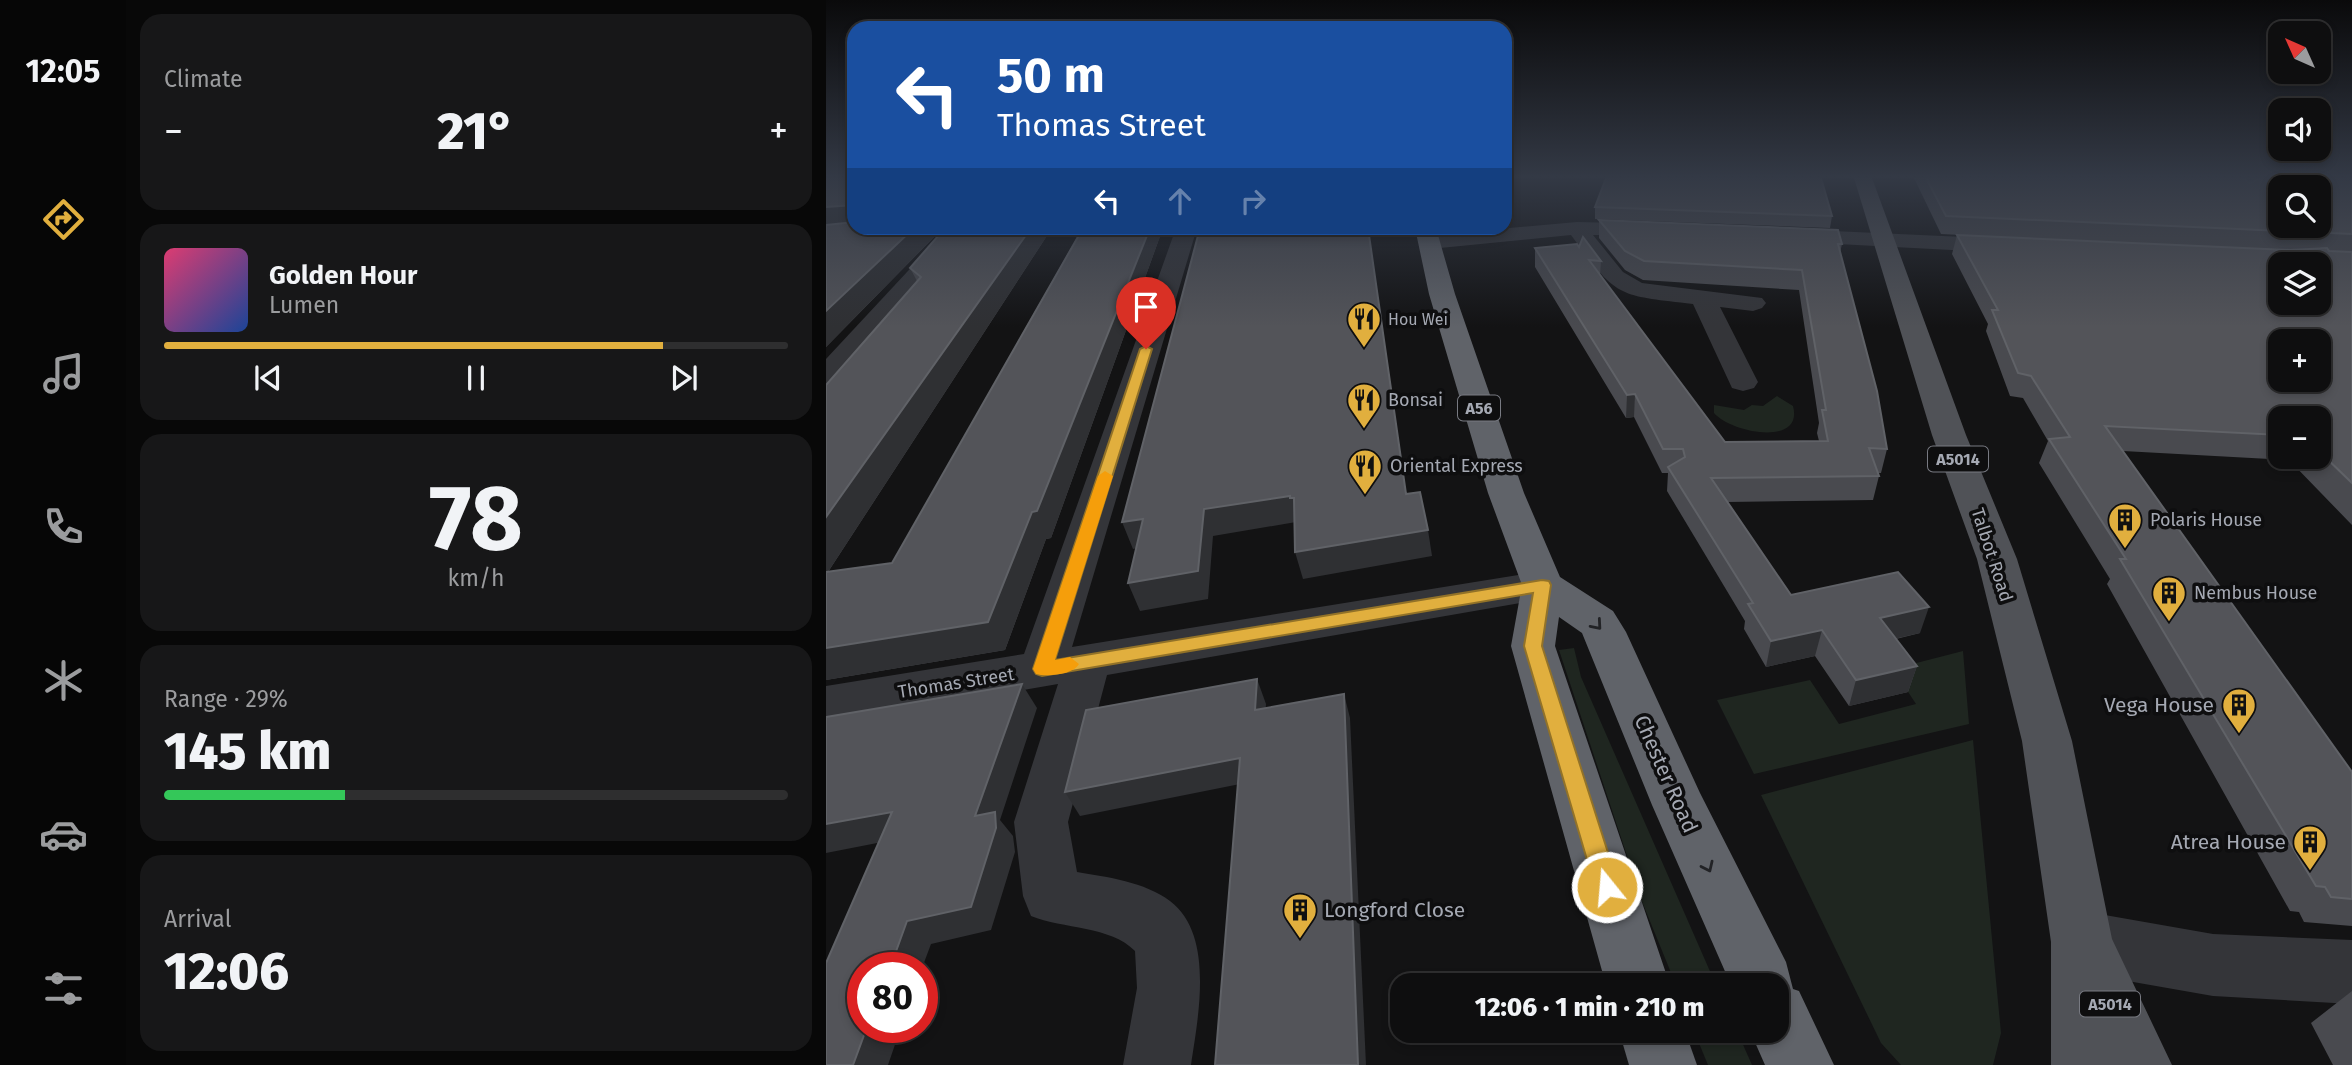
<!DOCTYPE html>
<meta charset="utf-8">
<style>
body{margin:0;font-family:"Fira Sans",sans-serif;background:#171718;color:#f1f3f6;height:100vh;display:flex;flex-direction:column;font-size:26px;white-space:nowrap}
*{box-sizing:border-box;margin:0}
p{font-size:23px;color:#9b9c9e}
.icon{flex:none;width:38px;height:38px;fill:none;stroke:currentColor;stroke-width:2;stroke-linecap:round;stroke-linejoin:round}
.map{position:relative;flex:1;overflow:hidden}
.drawer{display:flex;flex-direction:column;gap:14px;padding:14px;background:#080808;width:700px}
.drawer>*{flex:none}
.banner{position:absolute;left:21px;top:21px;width:665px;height:214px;border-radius:21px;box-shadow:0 4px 10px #0003,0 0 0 2px #2e2e2f;background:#1a4fa0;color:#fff;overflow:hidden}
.needle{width:46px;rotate:315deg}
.tools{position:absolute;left:1442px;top:21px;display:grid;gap:14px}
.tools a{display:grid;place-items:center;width:63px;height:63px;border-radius:14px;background:#0e0e0f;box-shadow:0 4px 10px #0003,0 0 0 2px #2e2e2f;font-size:35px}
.speed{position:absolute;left:21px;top:952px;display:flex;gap:14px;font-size:35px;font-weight:700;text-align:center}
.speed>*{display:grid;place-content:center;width:91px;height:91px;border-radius:50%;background:#0e0e0f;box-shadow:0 4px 10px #0003,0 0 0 2px #2e2e2f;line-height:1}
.speed .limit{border:10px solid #d22;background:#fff;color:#111}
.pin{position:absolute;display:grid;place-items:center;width:60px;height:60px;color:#fff;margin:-72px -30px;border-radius:50% 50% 50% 0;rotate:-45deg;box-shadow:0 0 7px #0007}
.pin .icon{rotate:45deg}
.me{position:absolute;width:77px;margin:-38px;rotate:343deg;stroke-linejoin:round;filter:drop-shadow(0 0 5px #0008)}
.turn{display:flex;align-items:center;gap:24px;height:147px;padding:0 35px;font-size:32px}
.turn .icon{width:91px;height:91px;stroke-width:2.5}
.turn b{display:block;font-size:49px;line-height:60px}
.lanes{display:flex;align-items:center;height:66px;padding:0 35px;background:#0003;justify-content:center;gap:35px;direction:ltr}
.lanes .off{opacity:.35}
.big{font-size:52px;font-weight:800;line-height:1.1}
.drawer .widget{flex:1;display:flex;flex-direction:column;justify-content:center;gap:10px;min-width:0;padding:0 24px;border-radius:21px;background:#171718}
.drawer .dial{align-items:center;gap:0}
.dial b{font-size:91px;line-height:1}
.song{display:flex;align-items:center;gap:21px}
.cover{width:84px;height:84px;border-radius:10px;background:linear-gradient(135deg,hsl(340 70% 55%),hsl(220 70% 35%))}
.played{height:7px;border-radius:4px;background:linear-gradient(90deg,#e1af3e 80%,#2e2e2f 80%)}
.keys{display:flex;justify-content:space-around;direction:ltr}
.heat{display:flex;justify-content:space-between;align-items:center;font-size:38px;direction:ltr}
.charge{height:10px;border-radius:5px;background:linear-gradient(90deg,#34c759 29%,#2e2e2f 0)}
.trip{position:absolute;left:564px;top:973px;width:399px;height:70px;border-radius:21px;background:#0e0e0f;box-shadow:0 4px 10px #0003,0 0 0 2px #2e2e2f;font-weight:800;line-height:70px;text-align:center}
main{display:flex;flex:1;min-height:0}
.menu{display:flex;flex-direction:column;width:126px;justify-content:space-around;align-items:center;background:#060606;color:#9b9c9e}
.menu .icon{width:49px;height:49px}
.menu .selected{color:#e1af3e}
.menu b{font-size:32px;color:#f1f3f6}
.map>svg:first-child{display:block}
.green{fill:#1f2620}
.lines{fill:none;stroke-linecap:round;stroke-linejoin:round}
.street{fill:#343539;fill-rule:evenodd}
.primary{fill:#505257;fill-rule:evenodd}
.highway{fill:#606369;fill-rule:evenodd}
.wall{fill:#494a4f;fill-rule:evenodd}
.shaded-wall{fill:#2f3033}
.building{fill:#535459;stroke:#606267;stroke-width:2;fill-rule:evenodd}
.oneway{stroke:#222326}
.route{fill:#e1af3e;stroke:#927228;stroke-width:2}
.slow{fill:#f59e0b}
.labels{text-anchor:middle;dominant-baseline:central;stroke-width:7;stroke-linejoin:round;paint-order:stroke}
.far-poi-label{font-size:16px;fill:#a5a9b3;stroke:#0e0e0f;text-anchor:start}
.shield{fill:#0e0e0f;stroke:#787a82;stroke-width:2}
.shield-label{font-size:16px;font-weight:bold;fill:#a5a9b3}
.poi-label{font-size:18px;fill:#a5a9b3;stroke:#0e0e0f;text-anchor:start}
.street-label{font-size:18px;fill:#a5a9b3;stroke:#0e0e0f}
.near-poi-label{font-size:21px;fill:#a5a9b3;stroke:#0e0e0f;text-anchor:end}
.near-street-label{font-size:21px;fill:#a5a9b3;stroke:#0e0e0f}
</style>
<main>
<nav class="menu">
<b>12:05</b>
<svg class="icon selected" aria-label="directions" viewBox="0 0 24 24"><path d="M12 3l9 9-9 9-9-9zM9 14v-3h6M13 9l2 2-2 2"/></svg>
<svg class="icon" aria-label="music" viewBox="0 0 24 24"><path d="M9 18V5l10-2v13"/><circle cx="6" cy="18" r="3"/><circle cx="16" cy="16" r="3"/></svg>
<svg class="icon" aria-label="phone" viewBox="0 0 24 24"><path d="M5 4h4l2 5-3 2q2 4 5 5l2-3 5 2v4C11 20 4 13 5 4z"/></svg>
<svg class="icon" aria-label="climate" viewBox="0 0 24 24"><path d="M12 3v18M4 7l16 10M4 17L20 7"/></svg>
<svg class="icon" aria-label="car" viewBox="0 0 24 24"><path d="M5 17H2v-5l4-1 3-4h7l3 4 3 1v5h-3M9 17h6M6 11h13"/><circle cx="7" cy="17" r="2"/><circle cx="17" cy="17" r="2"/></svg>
<svg class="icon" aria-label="filters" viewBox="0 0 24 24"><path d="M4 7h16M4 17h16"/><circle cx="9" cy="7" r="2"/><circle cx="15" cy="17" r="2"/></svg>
</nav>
<section class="drawer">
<div class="widget"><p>Climate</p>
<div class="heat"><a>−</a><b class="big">21°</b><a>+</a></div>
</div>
<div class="widget">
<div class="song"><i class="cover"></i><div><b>Golden Hour</b><p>Lumen</p></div></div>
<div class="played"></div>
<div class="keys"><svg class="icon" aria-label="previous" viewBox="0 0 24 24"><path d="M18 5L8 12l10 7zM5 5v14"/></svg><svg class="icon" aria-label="pause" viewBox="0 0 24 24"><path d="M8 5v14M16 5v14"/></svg><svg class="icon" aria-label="next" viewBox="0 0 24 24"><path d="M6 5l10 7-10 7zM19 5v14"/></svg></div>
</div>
<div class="widget dial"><b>78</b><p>km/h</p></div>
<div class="widget"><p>Range · 29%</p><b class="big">145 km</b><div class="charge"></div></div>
<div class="widget"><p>Arrival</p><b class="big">12:06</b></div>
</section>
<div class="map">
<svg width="1526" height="1065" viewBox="0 0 1526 1065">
<rect width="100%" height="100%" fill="#131314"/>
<g class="green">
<path d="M 951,396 L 967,406 C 978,447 905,433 888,413 L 888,405 L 918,410 L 926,405 L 937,406 Z"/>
<polygon points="748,648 755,677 890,985 850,985 817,904 733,650"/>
<polygon points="1137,651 1143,724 928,774 891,700 984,680 1013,724 1090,704 1067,669"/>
<polygon points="1147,740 1175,1033 1167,1065 1075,1065 1055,1043 935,795"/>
<polygon points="868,1031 911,1031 926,1065 882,1065"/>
</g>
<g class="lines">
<g class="street">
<path d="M 751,222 L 833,224 L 836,229 L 825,235 L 767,235 L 797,272 L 816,283 L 936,298 L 940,303 L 936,308 L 927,311 L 894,307 L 932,382 L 928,388 L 917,391 L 906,388 L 867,304 C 790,295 791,298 745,235 L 604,249 L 593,242 L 604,235 Z"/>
<polygon points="122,228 144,228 11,383 0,386 0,359"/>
<path d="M 350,228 L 371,228 L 246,647 L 717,571 L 732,575 L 738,585 L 732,595 L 717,599 L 281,675 L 242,822 L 251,872 C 281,877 319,882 344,901 C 389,935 372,1017 365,1065 L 297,1065 L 311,988 L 309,951 C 285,926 237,929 205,916 L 197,896 L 188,822 L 232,684 L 0,724 L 0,686 L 198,654 Z"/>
<polygon points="963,229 1182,239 1193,246 1182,253 955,241 952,236 955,231"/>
<polygon points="1256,911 1387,934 1526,940 1526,1004 1387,996 1256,973 1234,964 1225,942 1234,920"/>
</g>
<polygon class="primary" points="1028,178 1046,178 1140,435 1191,559 1246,741 1286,939 1346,1065 1225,1065 1225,942 1196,741 1151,559 1106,435"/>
<g class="highway">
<polygon points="589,228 610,228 629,294 698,493 734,577 787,611 800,632 874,793 960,962 967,989 973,991 1008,1065 939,1065 924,1031 950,1031 950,985 905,985 826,805 756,633 733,617 729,646 844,985 780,985 685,646 696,585 662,493 603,294"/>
<polygon points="793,1031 859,1031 871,1065 803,1065"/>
</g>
</g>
<g class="wall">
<polygon points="0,178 28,178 28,228 105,228 109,236 0,347"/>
<path d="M 1088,178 L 1526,178 L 1526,525 L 1463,460 L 1297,451 L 1526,772 L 1526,926 L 1478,922 L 1473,912 L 1464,911 L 1281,584 L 1284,579 L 1213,463 L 1222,441 L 1197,398 L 1184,396 L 1160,331 L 1162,324 L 1126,254 L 1131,235 L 1346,245 L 1115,234 ZM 1454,418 L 1493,418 L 1493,457 L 1454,457 Z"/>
<polygon points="769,207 1006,216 1004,228 769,219"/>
<polygon points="773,220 1016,244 1014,253 1061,449 1055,473 1052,473 1053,476 1047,500 901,502 965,595 1094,633 1070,639 1091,666 1082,692 1023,706 989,656 940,667 918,629 919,621 841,491 842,473 836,473 808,417 800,418 709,267 709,248 753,247 775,261 774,276 899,442 993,441 991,433 993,423 973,290 817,280 799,270 773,238"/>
<polygon points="119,228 226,228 2,572 66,563 254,232 246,228 337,228 225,538 220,539 179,650 0,680 0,385 91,281 84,268"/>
<polygon points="1526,991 1526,1065 1507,1065 1485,1023"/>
</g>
<g class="shaded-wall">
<polygon points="18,205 28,224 0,227 0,207"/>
<polygon points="88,228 105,228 109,236 0,347 0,311"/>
<polygon points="205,228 226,228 0,575 0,517"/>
<polygon points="324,228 337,228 225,538 220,539 179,650 0,680 0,648"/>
<polygon points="809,394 808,417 800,418 801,395"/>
<polygon points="464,496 468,498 470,522 387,536 382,599 314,611 302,583 378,509"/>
<polygon points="317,519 328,545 307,549 296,522"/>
<polygon points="602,530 606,556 477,579 469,552"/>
<polygon points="1103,607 1094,633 1046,644 1054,618"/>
<polygon points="996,630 989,656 940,667 945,641"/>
<polygon points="1091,666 1082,692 1023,706 1030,680"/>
<polygon points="431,679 440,704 438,735 429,710"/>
<polygon points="196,684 211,708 174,820 187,836 189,852 165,930 105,944 96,968 64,968 81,921 149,816"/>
<polygon points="518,694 524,718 540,1065 532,1065"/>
<polygon points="414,758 424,782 254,816 239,792"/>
<polygon points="66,812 87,836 0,853 0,824"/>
<polygon points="41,1027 75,1027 62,1065 27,1065"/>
</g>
<g class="building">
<polygon points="0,178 28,178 28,205 0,207"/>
<polygon points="780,178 995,178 1006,216 769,207"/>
<path d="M 1100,178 L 1416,178 L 1424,183 L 1435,178 L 1526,178 L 1526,234 L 1120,216 ZM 1454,187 L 1493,187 L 1493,226 L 1454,226 Z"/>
<polygon points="773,220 1012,230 1016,244 1012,244 1051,391 1061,449 1043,448 1053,476 885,478 965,595 1072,572 1103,607 1054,618 1091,666 1030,680 996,630 945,641 922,604 927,603 842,467 859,457 857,449 837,449 809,394 801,395 709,248 751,244 753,247 757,237 775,261 763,260 899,442 1002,441 996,410 1000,410 976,270 818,261 799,251"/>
<polygon points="28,222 28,228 88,228 0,311 0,225"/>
<polygon points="119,228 205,228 0,517 0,385 95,277 84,268"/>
<polygon points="257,228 324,228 211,511 206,512 162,622 0,648 0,572 66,563"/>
<polygon points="374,228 542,228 580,494 594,492 602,530 469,552 468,498 464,498 464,496 378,509 372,571 302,583 317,519 296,522"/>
<path d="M 1131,235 L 1464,250 L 1501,248 L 1503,251 L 1526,252 L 1526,483 L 1493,451 L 1493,418 L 1454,418 L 1454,435 L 1279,426 L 1526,772 L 1526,899 L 1505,897 L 1499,887 L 1490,886 L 1294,559 L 1300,559 L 1223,439 L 1244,437 L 1205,376 L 1192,373 L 1166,310 L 1172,310 ZM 1454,264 L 1493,264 L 1493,303 L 1454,303 ZM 1454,341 L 1493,341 L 1493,380 L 1454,380 Z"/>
<polygon points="431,679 429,710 518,694 532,1065 389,1065 414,758 239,792 260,710"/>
<polygon points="196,684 149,816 169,812 170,828 145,907 81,921 64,968 37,968 37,1027 41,1027 27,1065 0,1065 0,963 66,812 0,824 0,717"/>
</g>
<defs><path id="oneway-chevron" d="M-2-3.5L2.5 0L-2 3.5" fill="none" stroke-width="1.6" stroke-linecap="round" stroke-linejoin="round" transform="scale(1.75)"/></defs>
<g class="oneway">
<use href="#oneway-chevron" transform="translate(771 625) rotate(49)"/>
<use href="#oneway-chevron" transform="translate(882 867) rotate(65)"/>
</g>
<linearGradient id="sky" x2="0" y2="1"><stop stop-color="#0a0a0b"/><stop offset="0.54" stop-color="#333945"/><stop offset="1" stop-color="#333945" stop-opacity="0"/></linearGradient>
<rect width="1526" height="327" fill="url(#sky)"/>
<polygon class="route" points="320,346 326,349 229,660 716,580 723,581 725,585 716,646 793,887 790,895 781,898 773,895 769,887 698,646 707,593 216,676 210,674 207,669 314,349"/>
<path class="slow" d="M 279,471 L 287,476 L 229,660 L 244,657 L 253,664 C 247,675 221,677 210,674 L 207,669 L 272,476 Z"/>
<defs>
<g id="restaurant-pin" transform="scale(1.75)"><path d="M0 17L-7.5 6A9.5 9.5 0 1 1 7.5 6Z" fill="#e1af3e" stroke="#0e0e0f"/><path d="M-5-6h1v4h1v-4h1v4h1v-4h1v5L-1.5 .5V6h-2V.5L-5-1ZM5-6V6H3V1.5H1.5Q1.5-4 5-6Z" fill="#111"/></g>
<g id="building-pin" transform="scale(1.75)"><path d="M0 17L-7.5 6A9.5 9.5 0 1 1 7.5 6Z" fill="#e1af3e" stroke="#0e0e0f"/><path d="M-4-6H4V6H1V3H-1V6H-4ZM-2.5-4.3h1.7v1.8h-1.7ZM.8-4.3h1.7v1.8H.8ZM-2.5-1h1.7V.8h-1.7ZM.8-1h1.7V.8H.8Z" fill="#111"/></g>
</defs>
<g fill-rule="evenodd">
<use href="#restaurant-pin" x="538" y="319"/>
<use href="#restaurant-pin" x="538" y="400"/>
<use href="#restaurant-pin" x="539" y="466"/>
<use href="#building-pin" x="1299" y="520"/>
<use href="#building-pin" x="1343" y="593"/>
<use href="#building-pin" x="1413" y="705"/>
<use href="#building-pin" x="1484" y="842"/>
<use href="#building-pin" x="474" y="910"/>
</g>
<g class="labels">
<g class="far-poi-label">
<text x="562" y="319">Hou Wei</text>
</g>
<g class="shield">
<rect x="632" y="395.5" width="42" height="25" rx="5"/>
<rect x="1102" y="446.5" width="60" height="25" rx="5"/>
<rect x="1254" y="991.5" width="60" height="25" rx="5"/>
</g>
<g class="shield-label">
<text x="653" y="408">A56</text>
<text x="1132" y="459">A5014</text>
<text x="1284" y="1004">A5014</text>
</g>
<g class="poi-label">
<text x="562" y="400">Bonsai</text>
<text x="564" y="466">Oriental Express</text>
<text x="1324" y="520">Polaris House</text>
<text x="1368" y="593">Nembus House</text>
</g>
<g class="street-label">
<text transform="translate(1166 555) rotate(72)">Talbot Road</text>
<text transform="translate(130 683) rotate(-9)">Thomas Street</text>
</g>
<g class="near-poi-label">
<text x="1388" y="705">Vega House</text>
<text x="1460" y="842">Atrea House</text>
<text x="498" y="910" text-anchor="start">Longford Close</text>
</g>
<g class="near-street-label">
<text transform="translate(840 774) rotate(66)">Chester Road</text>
</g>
</g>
</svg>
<div class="tools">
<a><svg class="needle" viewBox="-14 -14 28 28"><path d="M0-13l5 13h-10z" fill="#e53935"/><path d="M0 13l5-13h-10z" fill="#9b9c9e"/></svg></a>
<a><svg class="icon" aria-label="sound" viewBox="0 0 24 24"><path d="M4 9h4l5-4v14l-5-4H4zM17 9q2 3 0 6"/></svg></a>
<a><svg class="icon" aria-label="search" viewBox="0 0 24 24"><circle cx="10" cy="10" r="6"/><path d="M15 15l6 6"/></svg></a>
<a><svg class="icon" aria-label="layers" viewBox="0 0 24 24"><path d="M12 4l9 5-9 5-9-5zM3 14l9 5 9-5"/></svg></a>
<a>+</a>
<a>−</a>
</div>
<div class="speed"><div class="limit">80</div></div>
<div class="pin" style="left:320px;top:349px;background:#d93025"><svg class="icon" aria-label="arrive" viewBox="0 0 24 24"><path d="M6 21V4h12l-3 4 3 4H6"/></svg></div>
<svg class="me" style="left:781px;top:887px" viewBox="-20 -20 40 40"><circle r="17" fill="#e1af3e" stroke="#fff" stroke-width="3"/><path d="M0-11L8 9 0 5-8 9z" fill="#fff"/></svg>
<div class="trip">12:06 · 1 min · 210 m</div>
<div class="banner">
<div class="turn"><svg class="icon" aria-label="left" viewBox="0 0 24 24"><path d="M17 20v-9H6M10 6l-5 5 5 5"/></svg><div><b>50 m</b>Thomas Street</div></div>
<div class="lanes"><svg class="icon" aria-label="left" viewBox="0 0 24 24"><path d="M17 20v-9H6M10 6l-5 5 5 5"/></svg><svg class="icon off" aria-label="ahead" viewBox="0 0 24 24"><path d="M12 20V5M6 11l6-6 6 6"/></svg><svg class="icon off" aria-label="right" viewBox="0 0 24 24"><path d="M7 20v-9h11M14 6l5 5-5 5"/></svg></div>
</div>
</div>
</main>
